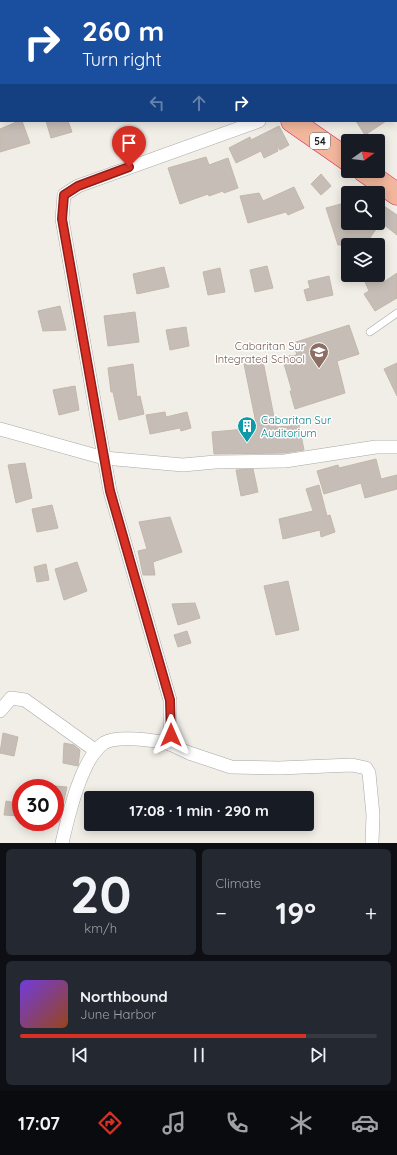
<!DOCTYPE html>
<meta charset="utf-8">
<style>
body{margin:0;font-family:Quicksand,sans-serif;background:#242831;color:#f1f3f6;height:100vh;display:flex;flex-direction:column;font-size:15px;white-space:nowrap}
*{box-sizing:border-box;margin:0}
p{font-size:13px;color:#9ea1a6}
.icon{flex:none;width:22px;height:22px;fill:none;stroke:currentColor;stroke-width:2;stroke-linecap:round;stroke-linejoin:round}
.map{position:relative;height:843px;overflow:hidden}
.drawer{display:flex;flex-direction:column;gap:6px;padding:6px;background:#0d0f14;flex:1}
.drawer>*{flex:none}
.hud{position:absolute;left:0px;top:0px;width:397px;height:122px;box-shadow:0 2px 10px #0003;background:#1a4fa0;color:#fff;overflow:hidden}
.needle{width:26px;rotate:75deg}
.tools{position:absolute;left:341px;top:134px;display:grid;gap:8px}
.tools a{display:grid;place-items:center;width:44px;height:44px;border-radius:4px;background:#171b24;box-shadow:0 2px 10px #0003;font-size:20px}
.speed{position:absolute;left:12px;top:779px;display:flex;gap:8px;font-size:20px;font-weight:700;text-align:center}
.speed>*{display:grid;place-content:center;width:52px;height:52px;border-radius:50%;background:#171b24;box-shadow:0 2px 10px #0003;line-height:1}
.speed .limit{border:6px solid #d22;background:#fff;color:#111}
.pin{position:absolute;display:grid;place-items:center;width:34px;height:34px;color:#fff;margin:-41px -17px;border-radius:50% 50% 50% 0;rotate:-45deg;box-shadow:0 0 4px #0007}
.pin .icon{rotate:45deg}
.me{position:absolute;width:44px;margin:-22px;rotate:0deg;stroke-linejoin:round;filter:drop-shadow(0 0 3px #0008)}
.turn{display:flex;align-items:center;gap:14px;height:84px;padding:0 16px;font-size:18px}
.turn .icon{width:52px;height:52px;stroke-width:2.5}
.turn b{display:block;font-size:28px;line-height:34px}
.lanes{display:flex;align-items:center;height:38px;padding:0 16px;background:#0003;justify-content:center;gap:20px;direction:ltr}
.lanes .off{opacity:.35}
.big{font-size:30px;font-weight:700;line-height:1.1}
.drawer .widget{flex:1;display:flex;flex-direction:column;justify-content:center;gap:6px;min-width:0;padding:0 14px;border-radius:6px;background:#242831}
.drawer .dial{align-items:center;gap:0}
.dial b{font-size:52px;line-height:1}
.song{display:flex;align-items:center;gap:12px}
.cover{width:48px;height:48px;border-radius:6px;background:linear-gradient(135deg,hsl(260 70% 55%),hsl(20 70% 35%))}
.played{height:4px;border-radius:2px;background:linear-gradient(90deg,#d93025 80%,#363941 80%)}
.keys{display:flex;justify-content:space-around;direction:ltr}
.heat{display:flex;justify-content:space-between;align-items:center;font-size:22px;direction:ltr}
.drawer .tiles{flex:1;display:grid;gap:6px;grid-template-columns:1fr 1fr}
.widget:last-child{grid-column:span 2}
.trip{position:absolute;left:84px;top:791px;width:230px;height:40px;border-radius:4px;background:#171b24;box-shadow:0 2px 10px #0003;font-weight:700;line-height:40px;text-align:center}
.dock{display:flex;height:64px;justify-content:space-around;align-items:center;background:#090b0e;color:#9ea1a6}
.dock .icon{width:28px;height:28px}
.dock .active{color:#d93025}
.dock b{font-size:18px;color:#f1f3f6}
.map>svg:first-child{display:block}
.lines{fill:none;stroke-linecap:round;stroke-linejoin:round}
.stream{stroke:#a7cedf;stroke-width:4}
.building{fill:#c6beb6;stroke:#c3b7a9}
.service-casing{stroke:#a8a8a8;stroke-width:8}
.minor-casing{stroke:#a8a8a8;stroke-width:14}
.trunk-casing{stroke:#dd2657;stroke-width:23}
.service{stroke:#fff;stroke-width:7}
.minor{stroke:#fff;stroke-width:13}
.trunk{stroke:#f2b69c;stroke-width:22}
.route-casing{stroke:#8d1f18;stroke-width:10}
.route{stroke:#d93025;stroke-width:7}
.labels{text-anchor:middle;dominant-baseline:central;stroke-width:3;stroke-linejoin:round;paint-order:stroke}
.shield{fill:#fff;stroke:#646464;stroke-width:1}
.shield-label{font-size:10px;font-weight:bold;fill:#212121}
.education-label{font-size:11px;fill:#785e54;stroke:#fff;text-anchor:end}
.culture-label{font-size:11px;fill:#0d838f;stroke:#fff;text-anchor:start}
</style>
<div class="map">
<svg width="397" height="843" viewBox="0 0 397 843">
<rect width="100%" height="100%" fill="#f1eee7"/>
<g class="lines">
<g class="stream">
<polyline points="191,0 197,1"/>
<polyline points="230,1 233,0"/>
<polyline points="396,3 397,5"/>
</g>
</g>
<g class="building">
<polygon points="19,121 22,121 30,143 0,152 0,129"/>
<polygon points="46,121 68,121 72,132 51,138"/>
<polygon points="356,121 386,121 365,135"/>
<polygon points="279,126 289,145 280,150 276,145 278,151 264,158 261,151 236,163 229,148 250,137 251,140"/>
<polygon points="206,157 209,165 228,158 238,188 224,193 223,191 209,196 208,194 180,204 168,168"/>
<polygon points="321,174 331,186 321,195 311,184"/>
<polygon points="294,187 304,208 288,215 286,212 248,223 240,196 259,193 263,201"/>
<polygon points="378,202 397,215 397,235 378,220"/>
<polygon points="341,204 347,223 380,223 370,238 372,245 338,245 326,208"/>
<polygon points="267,266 273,288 255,292 250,270"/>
<polygon points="164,267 169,287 137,294 133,274"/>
<polygon points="220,268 225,292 208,295 203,272"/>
<polygon points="397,273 397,298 375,311 364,294 369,291 362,275 381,275 384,282"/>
<polygon points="329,276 333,295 307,301 304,290 310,288 308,281"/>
<polygon points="60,306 66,330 43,331 38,311"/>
<polygon points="135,312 139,342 108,346 104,316"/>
<polygon points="349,325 359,354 337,361 345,393 295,409 290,391 292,391 282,357 297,355 293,343"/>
<polygon points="186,327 189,346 170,350 166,330"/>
<polygon points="259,361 263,361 276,427 299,425 304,450 284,453 214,454 212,432 257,428 244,364"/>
<polygon points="397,363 397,396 384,369"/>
<polygon points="133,364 137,397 140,396 144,414 119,420 113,392 111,392 108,368"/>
<polygon points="75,386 79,410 59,415 53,390"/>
<polygon points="165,412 166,417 187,412 191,428 181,431 180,428 150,434 146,415"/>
<polygon points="376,459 381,479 397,475 397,489 365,498 361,483 324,494 317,471 338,465 339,468"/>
<polygon points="25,463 32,498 16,503 8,465"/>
<polygon points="253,469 258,492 241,496 236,470"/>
<polygon points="319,485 327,516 330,515 335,532 321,537 320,530 283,539 279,519 313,511 306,489"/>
<polygon points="52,505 58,528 37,532 32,509"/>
<polygon points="170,517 182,552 153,562 155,575 143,575 138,551 147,549 139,522"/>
<polygon points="77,562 87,591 64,600 55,569"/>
<polygon points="46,564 49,580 37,582 34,567"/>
<polygon points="288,581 299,630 276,635 264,586"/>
<polygon points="195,603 200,618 178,625 172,604"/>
<polygon points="187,631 191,643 178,647 174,635"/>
<polygon points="3,733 18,737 14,756 0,753"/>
<polygon points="64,743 74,745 80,750 78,766 63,763"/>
<polygon points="55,786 67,787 59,822 55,822"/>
<polygon points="6,801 21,804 21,816 4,815"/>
</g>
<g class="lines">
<g class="service-casing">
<polyline id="service" points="370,332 397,313"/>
</g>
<g class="minor-casing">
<g id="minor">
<polyline points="0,429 104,458 183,465 215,462 285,461 376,447 397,447"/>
<polyline points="0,711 11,698 25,700 96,751"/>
<polyline points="170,744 189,753 231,767 279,768 352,765 366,768 369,773 373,815 372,843"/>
<path d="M 62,843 C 68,818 81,758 104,743 C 117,735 155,740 170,744 L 170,700 L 110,491 L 62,219 L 64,195 L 78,186 L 259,121"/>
</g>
</g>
<g class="trunk-casing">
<g id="trunk">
<polyline points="138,0 139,1"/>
<polyline points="292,121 348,160"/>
<polyline points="364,171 397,194"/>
</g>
</g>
<use href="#service" class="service"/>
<use href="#minor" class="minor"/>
<use href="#trunk" class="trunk"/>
</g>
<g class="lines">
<g class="route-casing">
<polyline id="route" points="129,167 78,186 64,195 62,219 110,491 170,700 171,735"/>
</g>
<use href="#route" class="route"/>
</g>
<defs>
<g id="school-pin" transform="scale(1)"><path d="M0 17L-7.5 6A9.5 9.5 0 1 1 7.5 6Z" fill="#8d6e63" stroke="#fff"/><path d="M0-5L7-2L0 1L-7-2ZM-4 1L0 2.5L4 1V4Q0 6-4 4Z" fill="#fff"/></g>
<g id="building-pin" transform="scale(1)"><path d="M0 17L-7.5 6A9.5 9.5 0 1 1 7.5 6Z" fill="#0f9aa8" stroke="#fff"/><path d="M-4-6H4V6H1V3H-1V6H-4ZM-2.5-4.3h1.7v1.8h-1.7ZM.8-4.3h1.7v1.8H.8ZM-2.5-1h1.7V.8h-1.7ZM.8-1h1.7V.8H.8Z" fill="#fff"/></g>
</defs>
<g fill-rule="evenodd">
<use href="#school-pin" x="319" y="352"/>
<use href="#building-pin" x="247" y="426"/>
</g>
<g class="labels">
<rect class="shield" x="310" y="133" width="20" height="16" rx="3"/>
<g class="shield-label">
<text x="320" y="141">54</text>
</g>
<g class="education-label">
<text x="305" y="346">Cabaritan Sur<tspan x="305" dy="13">Integrated School</tspan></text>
</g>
<g class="culture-label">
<text x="261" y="420">Cabaritan Sur<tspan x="261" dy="13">Auditorium</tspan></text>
</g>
</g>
</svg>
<div class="tools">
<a><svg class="needle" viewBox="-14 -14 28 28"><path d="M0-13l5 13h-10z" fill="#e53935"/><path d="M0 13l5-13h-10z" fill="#9ea1a6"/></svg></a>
<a><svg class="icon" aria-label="search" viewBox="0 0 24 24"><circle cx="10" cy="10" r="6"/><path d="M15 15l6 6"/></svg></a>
<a><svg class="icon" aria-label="layers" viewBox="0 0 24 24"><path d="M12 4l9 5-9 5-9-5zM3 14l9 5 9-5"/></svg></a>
</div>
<div class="speed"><div class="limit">30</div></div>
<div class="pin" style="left:129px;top:167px;background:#d93025"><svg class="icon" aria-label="arrive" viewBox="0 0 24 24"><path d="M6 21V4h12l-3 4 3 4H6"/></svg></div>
<svg class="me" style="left:171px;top:735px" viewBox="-20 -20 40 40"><path d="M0-17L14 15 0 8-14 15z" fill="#d93025" stroke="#fff" stroke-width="4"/></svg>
<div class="trip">17:08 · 1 min · 290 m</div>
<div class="hud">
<div class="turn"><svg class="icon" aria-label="right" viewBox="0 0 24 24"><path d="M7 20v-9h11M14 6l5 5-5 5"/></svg><div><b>260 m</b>Turn right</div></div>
<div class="lanes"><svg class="icon off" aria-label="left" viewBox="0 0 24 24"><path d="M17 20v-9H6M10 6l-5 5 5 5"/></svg><svg class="icon off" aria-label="ahead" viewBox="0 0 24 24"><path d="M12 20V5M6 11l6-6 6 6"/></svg><svg class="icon" aria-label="right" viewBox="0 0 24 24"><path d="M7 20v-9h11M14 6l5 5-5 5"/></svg></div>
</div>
</div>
<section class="drawer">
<div class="tiles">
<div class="widget dial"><b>20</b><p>km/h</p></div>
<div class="widget"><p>Climate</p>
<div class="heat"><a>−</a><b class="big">19°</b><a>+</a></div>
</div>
<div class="widget">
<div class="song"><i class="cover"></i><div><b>Northbound</b><p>June Harbor</p></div></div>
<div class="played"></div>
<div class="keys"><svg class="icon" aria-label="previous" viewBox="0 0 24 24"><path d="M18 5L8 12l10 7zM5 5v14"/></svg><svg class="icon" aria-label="pause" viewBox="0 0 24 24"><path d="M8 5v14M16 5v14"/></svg><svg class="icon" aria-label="next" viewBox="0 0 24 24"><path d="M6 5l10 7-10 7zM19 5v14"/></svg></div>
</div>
</div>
</section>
<nav class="dock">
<b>17:07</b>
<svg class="icon active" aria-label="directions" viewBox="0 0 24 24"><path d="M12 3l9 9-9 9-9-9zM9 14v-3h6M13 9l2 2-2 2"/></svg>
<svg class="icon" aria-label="music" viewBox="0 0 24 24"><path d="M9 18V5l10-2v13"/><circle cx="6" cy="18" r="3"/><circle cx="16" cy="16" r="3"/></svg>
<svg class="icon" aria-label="phone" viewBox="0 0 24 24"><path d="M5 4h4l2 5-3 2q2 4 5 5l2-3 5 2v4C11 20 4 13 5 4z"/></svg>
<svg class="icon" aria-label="climate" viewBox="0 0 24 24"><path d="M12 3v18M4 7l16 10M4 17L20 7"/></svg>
<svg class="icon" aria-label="car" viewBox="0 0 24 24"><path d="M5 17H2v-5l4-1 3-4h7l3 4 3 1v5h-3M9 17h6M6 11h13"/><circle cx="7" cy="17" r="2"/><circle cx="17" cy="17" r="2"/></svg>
</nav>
